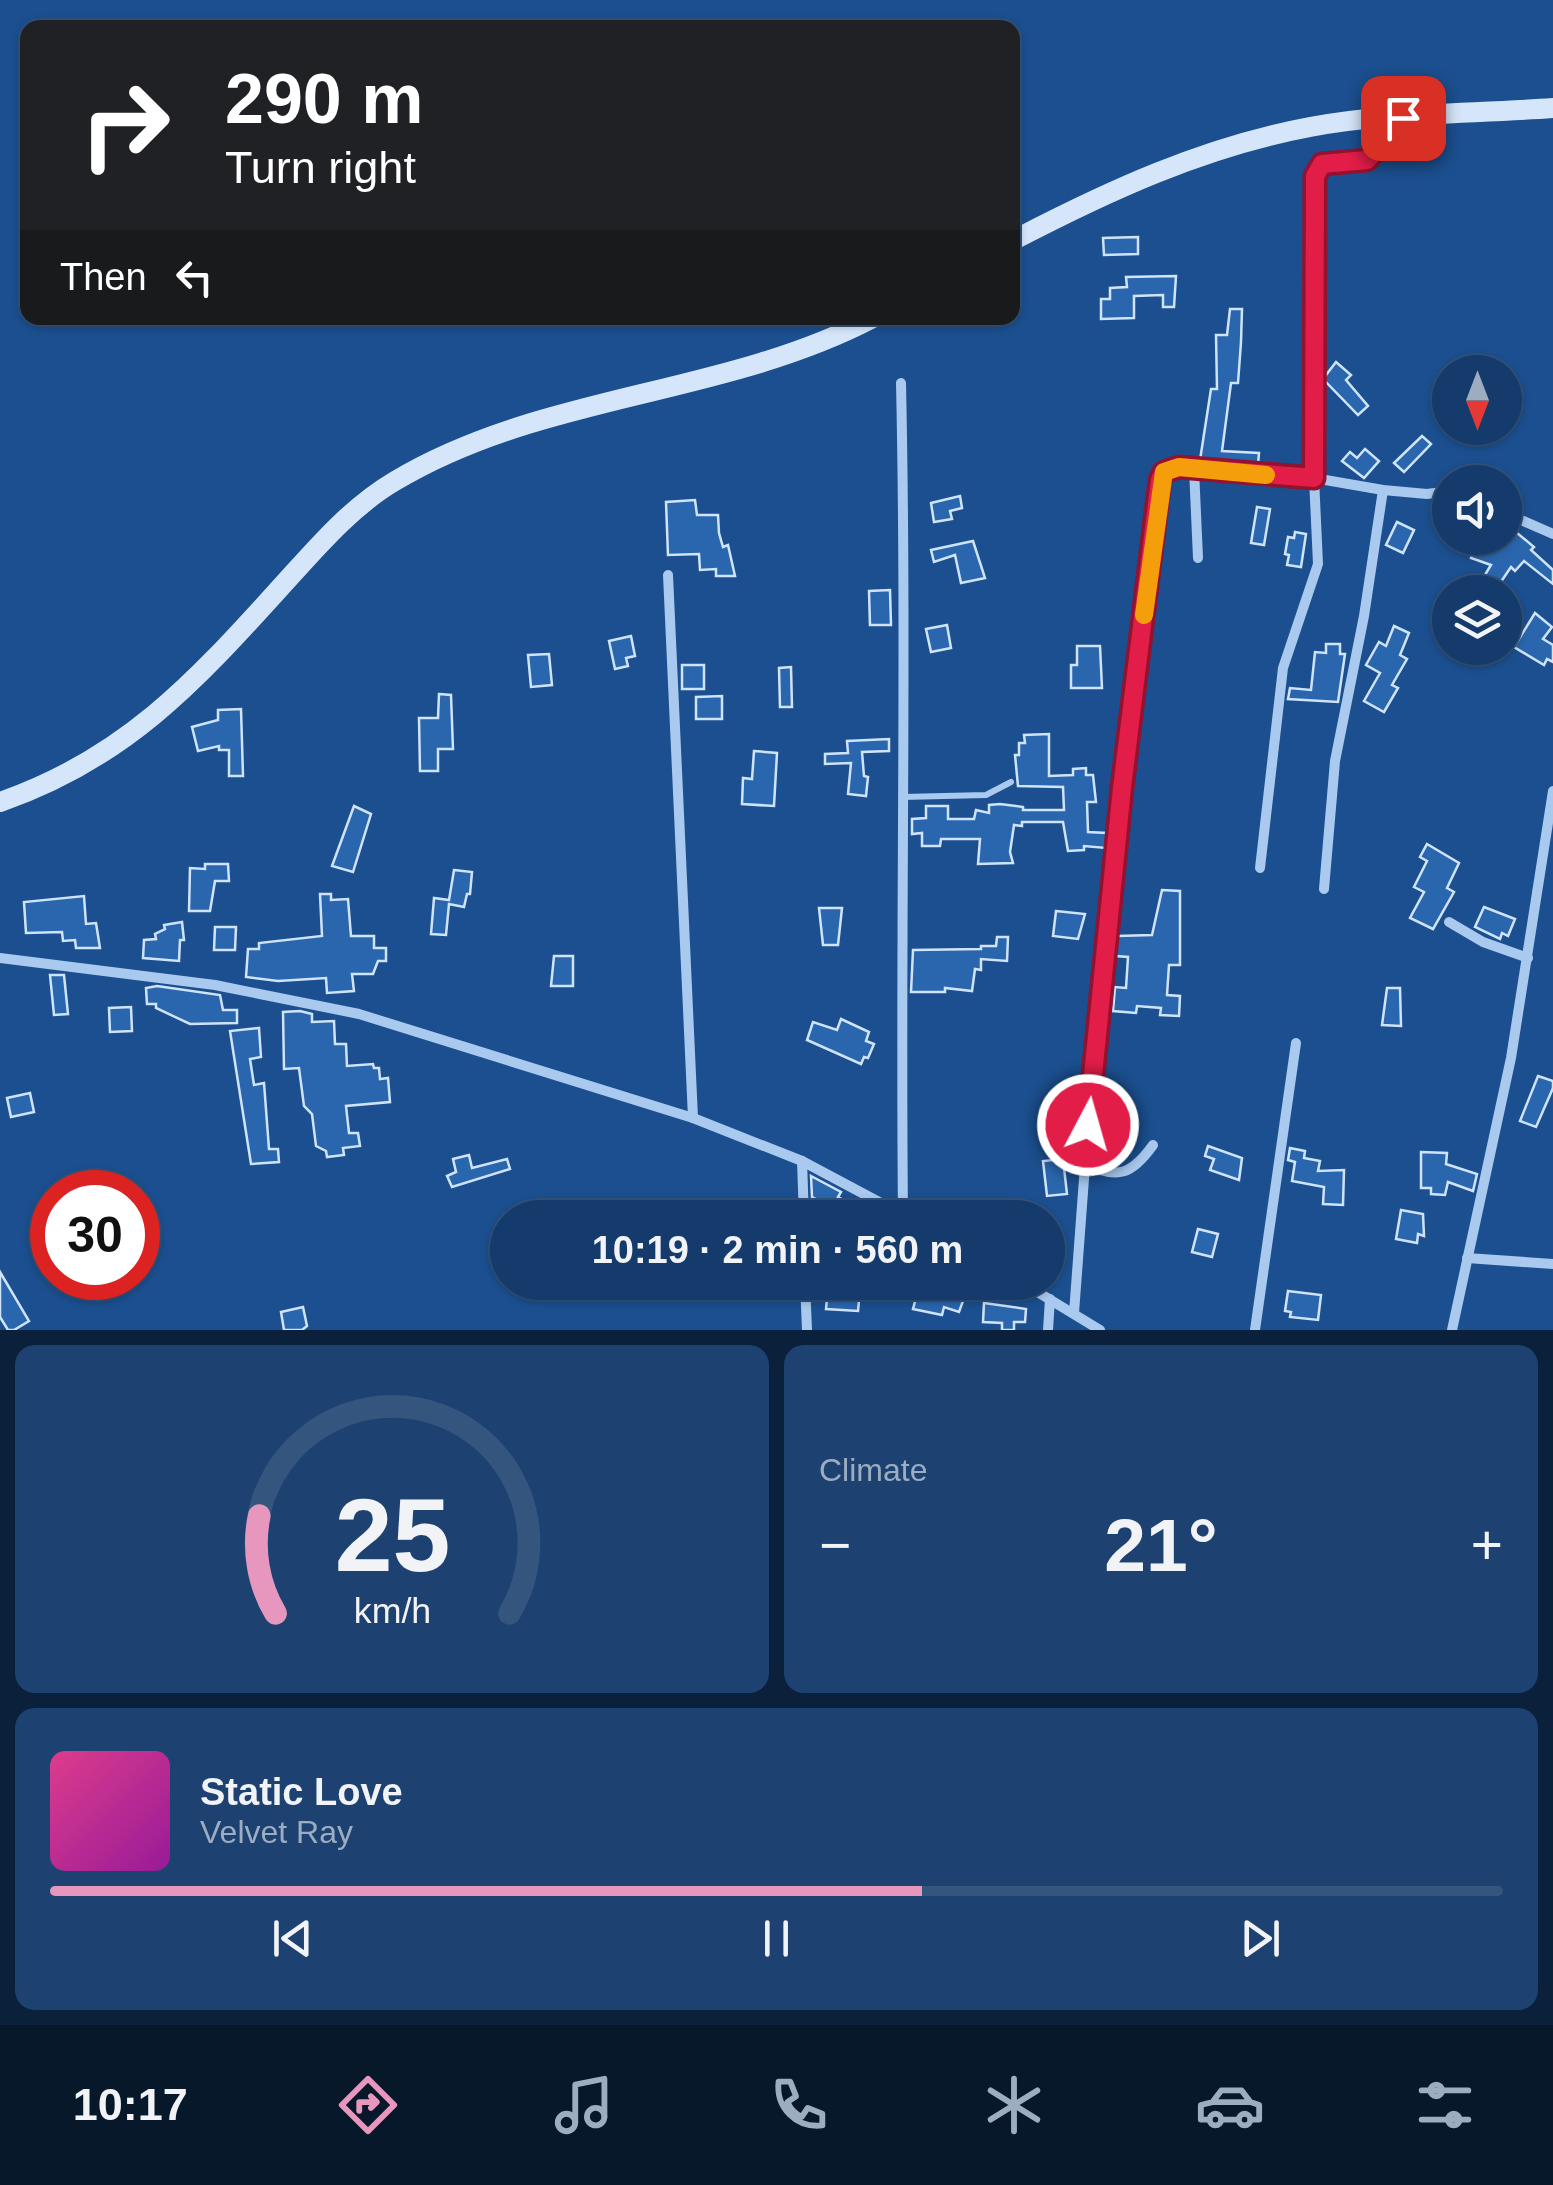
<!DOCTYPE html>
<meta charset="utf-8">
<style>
body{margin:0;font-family:Arial,sans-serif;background:#1d4271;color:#f1f3f6;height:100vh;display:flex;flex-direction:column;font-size:38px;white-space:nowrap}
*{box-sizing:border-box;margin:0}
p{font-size:32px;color:#9dadc1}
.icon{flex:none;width:55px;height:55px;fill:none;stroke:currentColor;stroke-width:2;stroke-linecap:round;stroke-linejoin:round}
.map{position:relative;height:1330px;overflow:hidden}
.side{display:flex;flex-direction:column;gap:15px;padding:15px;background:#0b203b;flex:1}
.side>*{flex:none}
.hud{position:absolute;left:20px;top:20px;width:1000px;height:305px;border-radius:20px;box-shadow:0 2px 8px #0004,0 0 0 2px #33557e;background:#202124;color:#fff;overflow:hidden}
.needle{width:65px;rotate:180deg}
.fabs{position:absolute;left:1432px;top:355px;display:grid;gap:20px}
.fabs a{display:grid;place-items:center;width:90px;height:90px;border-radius:50%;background:#143b6b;box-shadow:0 2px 8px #0004,0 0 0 2px #33557e;font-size:50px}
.speed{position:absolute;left:30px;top:1170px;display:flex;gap:20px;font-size:50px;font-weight:700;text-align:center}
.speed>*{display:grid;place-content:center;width:130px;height:130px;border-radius:50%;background:#143b6b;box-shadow:0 2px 8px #0004,0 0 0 2px #33557e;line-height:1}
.speed .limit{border:15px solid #d22;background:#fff;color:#111}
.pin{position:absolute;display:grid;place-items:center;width:85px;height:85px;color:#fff;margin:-42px;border-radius:20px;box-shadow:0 5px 15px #0006}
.me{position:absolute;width:110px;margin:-55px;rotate:6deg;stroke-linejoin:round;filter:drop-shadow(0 0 8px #0008)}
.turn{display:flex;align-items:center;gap:35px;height:210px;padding:0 40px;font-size:45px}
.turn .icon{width:130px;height:130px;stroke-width:2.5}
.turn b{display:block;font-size:70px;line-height:85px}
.then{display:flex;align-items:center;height:95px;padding:0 40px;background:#0003;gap:20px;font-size:38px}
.big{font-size:75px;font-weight:800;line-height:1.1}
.side .card{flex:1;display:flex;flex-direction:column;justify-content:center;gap:15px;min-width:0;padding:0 35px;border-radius:20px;background:#1d4271}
.side .dial{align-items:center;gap:0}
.dial svg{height:260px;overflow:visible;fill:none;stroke:#33557e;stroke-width:7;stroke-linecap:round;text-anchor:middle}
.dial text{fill:#f1f3f6;stroke:none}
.song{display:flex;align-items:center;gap:30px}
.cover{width:120px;height:120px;border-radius:15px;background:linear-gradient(135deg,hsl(330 70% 55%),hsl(300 70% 35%))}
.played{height:10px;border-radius:5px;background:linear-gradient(90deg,#e797bd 60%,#33557e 60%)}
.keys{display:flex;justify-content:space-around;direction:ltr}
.heat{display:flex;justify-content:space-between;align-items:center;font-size:55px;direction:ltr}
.side .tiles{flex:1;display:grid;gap:15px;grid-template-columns:1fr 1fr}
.card:last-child{grid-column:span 2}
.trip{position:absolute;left:490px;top:1200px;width:575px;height:100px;border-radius:50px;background:#143b6b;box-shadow:0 2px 8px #0004,0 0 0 2px #33557e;font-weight:800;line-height:100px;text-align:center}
.tabs{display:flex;height:160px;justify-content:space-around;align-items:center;background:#08182b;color:#9dadc1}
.tabs .icon{width:70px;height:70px}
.tabs .current{color:#e797bd}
.tabs b{font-size:45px;color:#f1f3f6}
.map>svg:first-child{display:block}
.building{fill:#2a66ad;stroke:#cfe3fa;stroke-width:2.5}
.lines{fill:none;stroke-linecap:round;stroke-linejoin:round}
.service{stroke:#a9c9ee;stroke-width:6}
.minor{stroke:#a9c9ee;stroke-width:10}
.secondary{stroke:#d6e6fa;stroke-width:20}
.route-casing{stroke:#92132f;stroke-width:25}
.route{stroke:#e11d48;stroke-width:18}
.slow{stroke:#f59e0b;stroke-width:18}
</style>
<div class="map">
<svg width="1553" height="1330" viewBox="0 0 1553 1330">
<rect width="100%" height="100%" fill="#1b4f8f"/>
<g class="building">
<polygon points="1138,237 1138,254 1104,255 1103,238"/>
<polygon points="1176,276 1174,307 1163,307 1163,295 1134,296 1134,318 1101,319 1101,299 1110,299 1110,288 1127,287 1126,277"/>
<polygon points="1230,309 1242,309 1241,342 1238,383 1231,383 1222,451 1259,453 1258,465 1200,460 1211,389 1217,389 1216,335 1227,335"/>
<polygon points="1336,362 1351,375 1346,380 1368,406 1358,415 1323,379"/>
<polygon points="1422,436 1431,444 1404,472 1394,463"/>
<polygon points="1365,449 1379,461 1364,478 1342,461 1350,452 1357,458"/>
<polygon points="960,496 962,508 950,511 952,519 934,522 931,503"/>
<polygon points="695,500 697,515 718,515 719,533 723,547 728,545 735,576 716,576 716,569 700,570 699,554 668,555 666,502"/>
<polygon points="1257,507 1270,509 1264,545 1251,543"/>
<polygon points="1397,522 1414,530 1403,553 1386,545"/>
<polygon points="1505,523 1534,547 1531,550 1553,570 1553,584 1524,561 1515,571 1511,567 1494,592 1480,583 1491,565 1471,558 1478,538 1493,542 1505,538"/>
<polygon points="1295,532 1306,534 1301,567 1287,565 1289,555 1285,554 1288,537 1294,538"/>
<polygon points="973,541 985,578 961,583 955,555 934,562 931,550"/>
<polygon points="890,590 891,625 870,625 869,591"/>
<polygon points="1535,613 1552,627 1543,639 1553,645 1553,662 1547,659 1544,665 1514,647"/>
<polygon points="947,625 951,648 931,652 926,629"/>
<polygon points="1394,626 1409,633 1400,655 1407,659 1392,685 1398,688 1384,712 1364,701 1380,673 1366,665 1379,642 1386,646"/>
<polygon points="631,636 635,656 626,658 628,666 615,669 609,641"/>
<polygon points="1326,644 1340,644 1340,654 1345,654 1338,702 1288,699 1290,688 1311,690 1315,652 1326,653"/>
<polygon points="1077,646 1100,646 1102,688 1071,688 1071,665 1077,665"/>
<polygon points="549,654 552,685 531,687 528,655"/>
<rect x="682" y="665" width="22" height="24"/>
<polygon points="791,667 792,707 780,707 779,668"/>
<polygon points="439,694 451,695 453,749 438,749 438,771 420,771 419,718 438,718"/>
<polygon points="722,696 722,719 696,719 696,697"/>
<polygon points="241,709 243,776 229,776 229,750 219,750 219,746 198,751 192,727 218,720 218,710"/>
<polygon points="1049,734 1049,776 1073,775 1073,769 1086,768 1086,775 1093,775 1096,802 1087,802 1088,832 1107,833 1106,848 1084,846 1084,850 1068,851 1063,822 1022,822 1022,826 1014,825 1010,852 1013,863 978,864 980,839 941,839 940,846 922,846 922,833 912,834 912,819 926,818 926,806 948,806 948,819 974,819 976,810 989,813 989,805 1000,804 1023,807 1023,810 1064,810 1063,787 1018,786 1015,755 1019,755 1019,743 1025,743 1024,735"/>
<polygon points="889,739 889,751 862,752 864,776 868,777 866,796 848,794 851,763 825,764 825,754 848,753 847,741"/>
<polygon points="754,751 777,753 774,806 742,804 743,778 752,779"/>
<polygon points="354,806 371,814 353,872 332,866"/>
<polygon points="1427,844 1459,863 1447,888 1454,892 1433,929 1410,918 1424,892 1414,887 1427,861 1420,857"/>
<polygon points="205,864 228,864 229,881 215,881 210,911 189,911 190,868 205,869"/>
<polygon points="454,870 472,872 470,894 467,894 464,907 449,904 446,935 431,934 434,898 449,900"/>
<polygon points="1162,890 1180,891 1180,965 1169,965 1167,995 1180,996 1179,1016 1160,1015 1161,1008 1137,1006 1136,1013 1113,1011 1115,987 1126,988 1128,957 1116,956 1117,936 1152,935"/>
<polygon points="320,894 331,894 331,900 348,899 351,936 374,936 374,948 386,948 386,961 378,961 373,974 352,974 354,991 327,993 326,978 278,981 246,977 248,949 259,949 259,943 322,936"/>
<polygon points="84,896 86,924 96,923 100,948 76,948 75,940 63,941 62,932 26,933 24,902"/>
<polygon points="1484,907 1515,919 1508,936 1502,933 1500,939 1475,927"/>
<polygon points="819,908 842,908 838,945 823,945"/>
<polygon points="1056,911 1085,914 1078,939 1053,936"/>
<polygon points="182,922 184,940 180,940 179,961 143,958 144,940 156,939 155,934 165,929 164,925"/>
<polygon points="215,927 236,927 235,950 214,950"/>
<polygon points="997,937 1008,937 1007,961 981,959 981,970 975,969 972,991 945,988 945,992 911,992 913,950 981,949 981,946 996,946"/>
<polygon points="554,956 573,956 573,986 551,986"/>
<polygon points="50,975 64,975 68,1014 54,1015"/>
<polygon points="157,986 220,995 223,1010 237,1010 237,1023 190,1024 156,1008 156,1004 147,1004 146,988"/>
<polygon points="1387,988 1400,988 1401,1026 1382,1025"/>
<polygon points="131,1007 132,1031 110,1032 109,1008"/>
<polygon points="300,1011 312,1014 312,1022 334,1021 335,1044 346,1044 347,1066 373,1064 374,1068 379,1068 380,1079 388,1078 390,1102 346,1106 349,1133 358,1133 360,1146 343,1148 344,1155 327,1157 326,1151 316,1146 312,1114 304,1106 299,1068 284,1069 283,1012"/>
<polygon points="841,1019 869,1032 866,1041 874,1044 868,1058 864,1057 861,1064 807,1040 813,1022 837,1030"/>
<polygon points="259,1028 261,1057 250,1059 254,1085 264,1083 269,1149 278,1149 279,1162 251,1164 230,1031"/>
<polygon points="1538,1076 1553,1081 1553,1088 1536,1127 1520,1121"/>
<polygon points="30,1093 34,1112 11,1117 7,1098"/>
<polygon points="1208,1146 1242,1158 1239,1180 1210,1170 1214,1159 1205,1156"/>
<polygon points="1290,1148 1305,1151 1304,1158 1320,1161 1318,1171 1344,1170 1343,1205 1323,1204 1324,1187 1292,1181 1295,1162 1288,1160"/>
<polygon points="1421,1152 1447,1153 1446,1164 1477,1174 1473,1191 1448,1182 1445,1195 1431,1194 1431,1188 1421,1188"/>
<polygon points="469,1155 472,1168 507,1159 510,1169 452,1187 447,1176 456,1172 453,1159"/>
<polygon points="1063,1159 1067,1194 1047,1196 1043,1161"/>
<polygon points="811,1176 841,1192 838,1197 857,1207 852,1218 812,1197"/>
<polygon points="1401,1210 1423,1214 1424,1236 1418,1234 1417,1243 1396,1239"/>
<polygon points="1198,1229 1218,1234 1212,1257 1192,1252"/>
<polygon points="0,1272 29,1321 14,1330 8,1330 0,1317"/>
<polygon points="927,1282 970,1282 959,1312 944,1307 942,1315 913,1309 917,1294 924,1296"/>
<polygon points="828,1288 860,1290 858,1311 826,1309"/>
<polygon points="1288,1291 1321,1295 1318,1320 1290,1317 1291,1312 1285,1311"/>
<polygon points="984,1303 1026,1309 1025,1322 1014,1322 1014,1330 1002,1330 1002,1323 983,1322"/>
<polygon points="303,1307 307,1326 302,1330 284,1330 281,1312"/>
</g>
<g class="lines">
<polyline class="service" points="902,797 986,795 1011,782"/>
<g class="minor">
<path d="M 901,383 C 907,660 900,937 903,1214"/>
<polyline points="1194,469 1198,558"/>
<polyline points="1505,513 1553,534"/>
<polyline points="668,575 693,1118"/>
<polyline points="1260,868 1283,668 1318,564 1314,478 1315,176 1321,164 1358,162 1373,156 1378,118"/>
<polyline points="1324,889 1335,761 1364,616 1383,490"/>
<polyline points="1449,922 1483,942 1528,958"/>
<polyline points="0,958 215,985 359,1014 693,1118 802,1161 909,1218"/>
<polyline points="802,1161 804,1218"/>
<path d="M 1085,1163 C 1118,1181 1133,1173 1153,1145"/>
<polyline points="1467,1258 1553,1264"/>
<polyline points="805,1282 807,1330"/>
<polyline points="1021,1282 1100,1330"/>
<polyline points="1074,1313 1088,1125 1123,788 1164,472 1179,467 1314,478 1383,490 1427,494 1450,491"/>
<polyline points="1048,1330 1050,1299"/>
<polyline points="1255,1330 1296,1043"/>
<polyline points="1452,1330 1511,1058 1553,791"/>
</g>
<g class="secondary">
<path d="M 1012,241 C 1108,191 1203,147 1310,127 C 1389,112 1473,114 1553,108"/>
<path d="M 0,802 C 124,759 193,684 279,589 C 314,551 349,508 395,481 C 542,393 722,397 873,318"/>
</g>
</g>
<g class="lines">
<g class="route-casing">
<polyline id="route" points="1088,1125 1122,788 1160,480 1164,472 1179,467 1314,478 1315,176 1322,164 1367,160 1377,148 1378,118 1403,118"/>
</g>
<use href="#route" class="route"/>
<polyline class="slow" points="1144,615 1164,472 1179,467 1266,475"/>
</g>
</svg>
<div class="fabs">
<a><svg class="needle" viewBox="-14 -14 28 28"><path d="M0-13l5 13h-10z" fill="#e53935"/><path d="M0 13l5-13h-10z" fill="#9dadc1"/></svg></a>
<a><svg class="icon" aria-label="sound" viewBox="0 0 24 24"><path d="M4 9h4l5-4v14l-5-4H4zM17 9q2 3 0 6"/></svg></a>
<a><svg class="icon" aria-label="layers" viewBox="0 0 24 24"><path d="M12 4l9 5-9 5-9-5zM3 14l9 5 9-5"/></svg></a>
</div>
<div class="speed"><div class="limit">30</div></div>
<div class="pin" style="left:1403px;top:118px;background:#d93025"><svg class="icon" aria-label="arrive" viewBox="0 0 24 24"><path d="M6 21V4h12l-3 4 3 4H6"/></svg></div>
<svg class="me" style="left:1088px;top:1125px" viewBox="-20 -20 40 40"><circle r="17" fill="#e11d48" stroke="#fff" stroke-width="3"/><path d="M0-11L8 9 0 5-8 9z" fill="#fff"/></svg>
<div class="trip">10:19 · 2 min · 560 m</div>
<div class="hud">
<div class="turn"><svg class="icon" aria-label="right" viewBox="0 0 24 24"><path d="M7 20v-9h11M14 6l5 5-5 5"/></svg><div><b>290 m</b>Turn right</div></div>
<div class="then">Then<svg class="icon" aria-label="left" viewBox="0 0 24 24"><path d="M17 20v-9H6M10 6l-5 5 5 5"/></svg></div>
</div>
</div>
<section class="side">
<div class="tiles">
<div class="card dial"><svg viewBox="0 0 100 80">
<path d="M14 69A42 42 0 1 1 86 69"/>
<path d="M14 69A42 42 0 0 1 9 39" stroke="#e797bd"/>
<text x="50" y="56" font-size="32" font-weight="700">25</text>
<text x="50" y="72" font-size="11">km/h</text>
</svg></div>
<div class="card"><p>Climate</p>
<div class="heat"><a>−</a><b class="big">21°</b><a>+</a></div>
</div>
<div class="card">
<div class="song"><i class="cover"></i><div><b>Static Love</b><p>Velvet Ray</p></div></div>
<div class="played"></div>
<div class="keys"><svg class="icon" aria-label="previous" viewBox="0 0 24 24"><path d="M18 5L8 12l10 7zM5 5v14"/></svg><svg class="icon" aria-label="pause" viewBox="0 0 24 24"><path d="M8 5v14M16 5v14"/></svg><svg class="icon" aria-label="next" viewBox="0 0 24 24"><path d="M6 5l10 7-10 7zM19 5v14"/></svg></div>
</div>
</div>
</section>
<nav class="tabs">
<b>10:17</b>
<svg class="icon current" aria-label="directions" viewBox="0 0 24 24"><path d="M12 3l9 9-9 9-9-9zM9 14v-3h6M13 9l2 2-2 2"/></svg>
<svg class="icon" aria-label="music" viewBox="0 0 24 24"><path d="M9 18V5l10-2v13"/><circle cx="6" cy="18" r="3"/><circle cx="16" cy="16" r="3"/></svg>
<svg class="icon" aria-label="phone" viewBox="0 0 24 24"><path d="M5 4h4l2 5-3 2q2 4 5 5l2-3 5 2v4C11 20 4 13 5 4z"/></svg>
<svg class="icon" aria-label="climate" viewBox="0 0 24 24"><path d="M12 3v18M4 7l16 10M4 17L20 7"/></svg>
<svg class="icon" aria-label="car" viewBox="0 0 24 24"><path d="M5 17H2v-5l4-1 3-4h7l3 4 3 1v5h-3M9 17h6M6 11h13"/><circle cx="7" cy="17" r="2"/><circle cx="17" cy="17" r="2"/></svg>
<svg class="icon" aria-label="filters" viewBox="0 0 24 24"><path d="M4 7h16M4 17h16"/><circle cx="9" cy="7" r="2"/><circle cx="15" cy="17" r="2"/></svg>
</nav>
